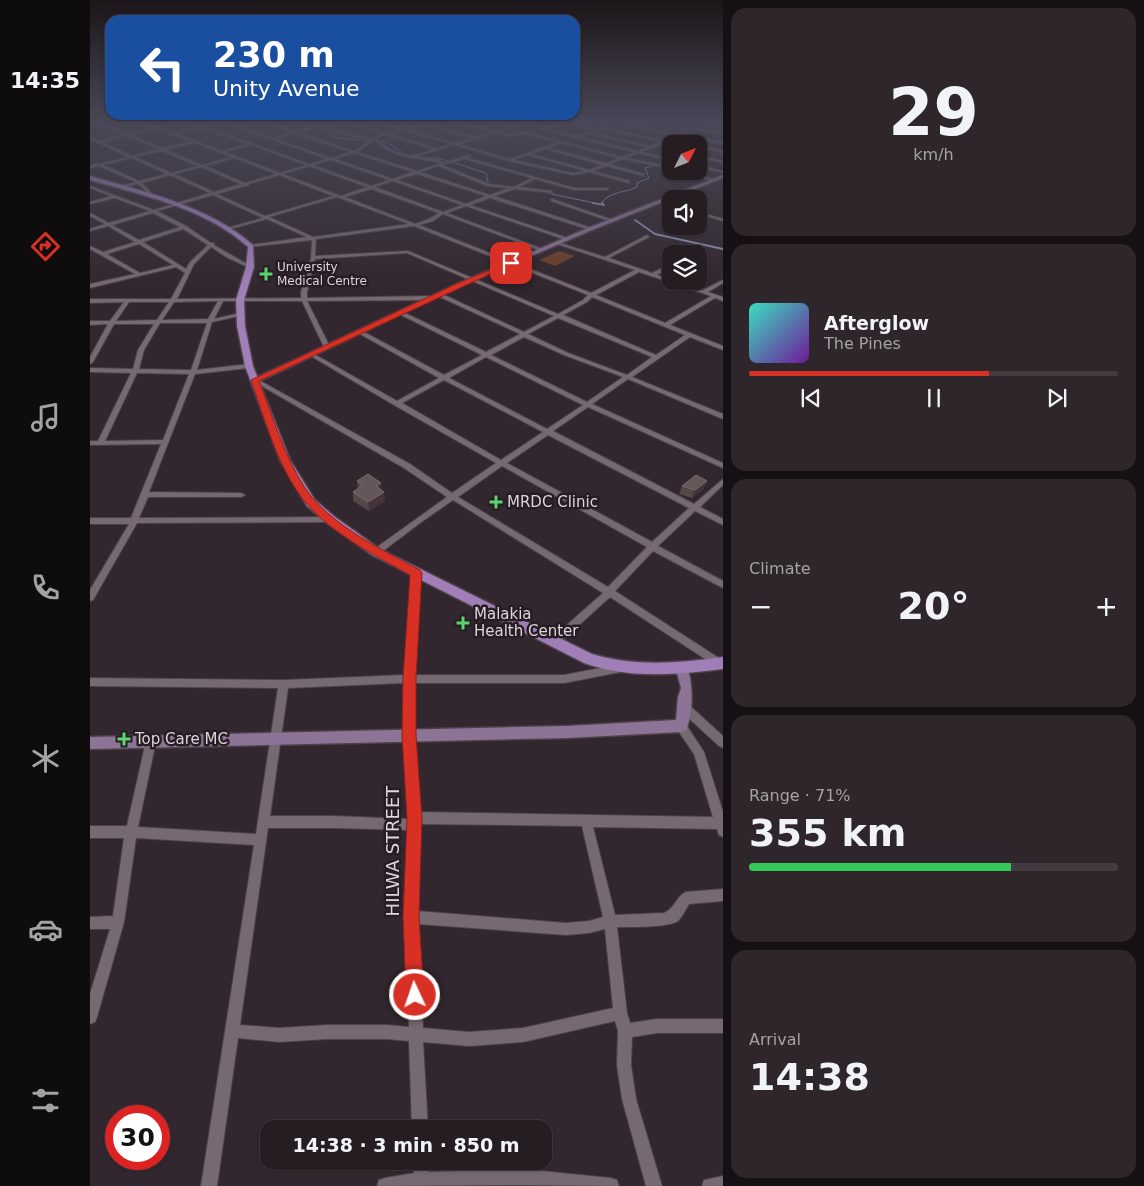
<!DOCTYPE html>
<meta charset="utf-8">
<style>
body{margin:0;font-family:"DejaVu Sans",sans-serif;background:#2e262a;color:#f1f3f6;height:100vh;display:flex;flex-direction:column;font-size:19px;white-space:nowrap}
*{box-sizing:border-box;margin:0}
p{font-size:16px;color:#a4a2a5}
.icon{flex:none;width:28px;height:28px;fill:none;stroke:currentColor;stroke-width:2;stroke-linecap:round;stroke-linejoin:round}
.map{position:relative;flex:1;overflow:hidden}
.side{display:flex;flex-direction:column;gap:8px;padding:8px;background:#151013;width:421px}
.side>*{flex:none}
.hud{position:absolute;left:15px;top:15px;width:475px;height:105px;border-radius:15px;box-shadow:0 1px 4px #0004,0 0 0 1px #423b40;background:#1a4fa0;color:#fff;overflow:hidden}
.needle{width:32px;rotate:48deg}
.fabs{position:absolute;left:572px;top:135px;display:grid;gap:10px}
.fabs a{display:grid;place-items:center;width:45px;height:45px;border-radius:10px;background:#261d22;box-shadow:0 1px 4px #0004,0 0 0 1px #423b40;font-size:25px}
.speed{position:absolute;left:15px;top:1105px;display:flex;gap:10px;font-size:25px;font-weight:700;text-align:center}
.speed>*{display:grid;place-content:center;width:65px;height:65px;border-radius:50%;background:#261d22;box-shadow:0 1px 4px #0004,0 0 0 1px #423b40;line-height:1}
.speed .limit{border:8px solid #d22;background:#fff;color:#111}
.pin{position:absolute;display:grid;place-items:center;width:42px;height:42px;color:#fff;margin:-21px;border-radius:10px;box-shadow:0 2px 8px #0006}
.me{position:absolute;width:55px;margin:-28px;rotate:357deg;stroke-linejoin:round;filter:drop-shadow(0 0 4px #0008)}
.turn{display:flex;align-items:center;gap:18px;height:105px;padding:0 25px;font-size:22px}
.turn .icon{width:65px;height:65px;stroke-width:2.5}
.turn b{display:block;font-size:35px;line-height:42px}
.big{font-size:38px;font-weight:700;line-height:1.1}
.side .card{flex:1;display:flex;flex-direction:column;justify-content:center;gap:8px;min-width:0;padding:0 18px;border-radius:15px;background:#2e262a}
.side .dial{align-items:center;gap:0}
.dial b{font-size:65px;line-height:1}
.song{display:flex;align-items:center;gap:15px}
.cover{width:60px;height:60px;border-radius:8px;background:linear-gradient(135deg,hsl(170 70% 55%),hsl(280 70% 35%))}
.played{height:5px;border-radius:2px;background:linear-gradient(90deg,#d93025 65%,#423b40 65%)}
.keys{display:flex;justify-content:space-around;direction:ltr}
.heat{display:flex;justify-content:space-between;align-items:center;font-size:28px;direction:ltr}
.charge{height:8px;border-radius:4px;background:linear-gradient(90deg,#34c759 71%,#423b40 0)}
.trip{position:absolute;left:170px;top:1120px;width:292px;height:50px;border-radius:15px;background:#261d22;box-shadow:0 1px 4px #0004,0 0 0 1px #423b40;font-weight:700;line-height:50px;text-align:center}
main{display:flex;flex:1;min-height:0}
.tabs{display:flex;flex-direction:column;width:90px;justify-content:space-around;align-items:center;background:#0f0c0e;color:#a4a2a5}
.tabs .icon{width:35px;height:35px}
.tabs .on{color:#d93025}
.tabs b{font-size:22px;color:#f1f3f6}
.map>svg:first-child{display:block}
.green{fill:#6d412b}
.lines{fill:none;stroke-linecap:round;stroke-linejoin:round}
.stream-far1{stroke:#8c92b4;stroke-width:1}
.stream{stroke:#8c92b4;stroke-width:2}
.street-casing{stroke:#4d4249;stroke-width:2}
.secondary-casing{stroke:#4d4249;stroke-width:3}
.primary-casing{stroke:#4d4249;stroke-width:3}
.street{fill:#776972;fill-rule:evenodd}
.secondary{fill:#8c7496;fill-rule:evenodd}
.primary{fill:#a07fb9;fill-rule:evenodd}
.wall{fill:#564749}
.shaded-wall{fill:#423438}
.building{fill:#655659;stroke:#786a6d}
.route{fill:#d93025;stroke:#8d1f18}
.poi-dot{fill:#5bd56e;stroke:#281d24;stroke-width:2}
.labels{text-anchor:middle;dominant-baseline:central;stroke-width:5;stroke-linejoin:round;paint-order:stroke}
.far-poi-label{font-size:12px;fill:#ddd5da;stroke:#281d24;text-anchor:start}
.poi-label{font-size:15px;fill:#ddd5da;stroke:#281d24;text-anchor:start}
.near-street-label{font-size:18px;fill:#ddd5da;stroke:#281d24}
</style>
<main>
<nav class="tabs">
<b>14:35</b>
<svg class="icon on" aria-label="directions" viewBox="0 0 24 24"><path d="M12 3l9 9-9 9-9-9zM9 14v-3h6M13 9l2 2-2 2"/></svg>
<svg class="icon" aria-label="music" viewBox="0 0 24 24"><path d="M9 18V5l10-2v13"/><circle cx="6" cy="18" r="3"/><circle cx="16" cy="16" r="3"/></svg>
<svg class="icon" aria-label="phone" viewBox="0 0 24 24"><path d="M5 4h4l2 5-3 2q2 4 5 5l2-3 5 2v4C11 20 4 13 5 4z"/></svg>
<svg class="icon" aria-label="climate" viewBox="0 0 24 24"><path d="M12 3v18M4 7l16 10M4 17L20 7"/></svg>
<svg class="icon" aria-label="car" viewBox="0 0 24 24"><path d="M5 17H2v-5l4-1 3-4h7l3 4 3 1v5h-3M9 17h6M6 11h13"/><circle cx="7" cy="17" r="2"/><circle cx="17" cy="17" r="2"/></svg>
<svg class="icon" aria-label="filters" viewBox="0 0 24 24"><path d="M4 7h16M4 17h16"/><circle cx="9" cy="7" r="2"/><circle cx="15" cy="17" r="2"/></svg>
</nav>
<div class="map">
<svg width="633" height="1186" viewBox="0 0 633 1186">
<rect width="100%" height="100%" fill="#32272e"/>
<polygon class="green" points="469,251 485,256 465,266 449,260"/>
<g class="lines">
<g class="stream-far1">
<polyline points="208,121 211,124 223,126"/>
<polyline points="230,128 246,138 297,142 316,155"/>
<polyline points="583,144 588,139 587,135 599,128"/>
<polyline points="576,151 581,145"/>
<polyline points="577,152 581,157"/>
<polyline points="327,156 352,159 396,173 399,186 420,188"/>
<polyline points="448,191 509,204"/>
<path d="M 513,204 L 512,202 C 521,191 535,193 547,187 L 547,183 L 559,178 L 555,168 L 581,160"/>
</g>
<g class="stream">
<polyline points="503,203 514,205 512,203"/>
<polyline points="545,220 565,234 633,249"/>
</g>
<g class="street-casing">
<g id="street">
<path d="M 2,121 L 7,121 L 38,134 L 65,128 L 48,121 L 53,121 L 84,133 L 109,127 L 94,121 L 99,121 L 219,164 L 237,159 L 128,121 L 133,121 L 183,138 L 202,132 L 168,121 L 173,121 L 205,131 L 227,125 L 214,121 L 230,124 L 248,121 L 234,125 L 265,135 L 283,138 L 292,134 L 250,121 L 255,121 L 295,133 L 310,129 L 285,121 C 295,121 303,127 313,127 C 322,128 333,121 344,121 L 336,124 L 386,137 L 403,132 L 362,121 L 368,121 L 407,131 L 441,121 L 446,121 L 410,132 L 419,134 L 441,131 L 443,132 L 440,133 L 532,157 L 544,152 L 450,129 L 470,121 L 476,121 L 507,129 L 519,125 L 520,127 L 517,128 L 575,141 L 575,143 L 552,152 L 581,159 L 581,161 L 548,153 L 537,158 L 581,167 L 581,169 L 533,159 L 520,164 L 554,174 L 554,176 L 516,166 L 503,171 L 540,181 L 539,183 L 500,172 L 482,175 L 419,161 L 365,145 L 328,156 L 349,160 L 353,163 L 379,155 L 381,156 L 378,158 L 484,188 L 517,188 L 519,189 L 517,190 L 484,190 L 445,179 L 429,187 L 462,191 L 463,193 L 425,189 L 404,196 L 502,228 L 500,230 L 400,198 L 380,205 L 478,238 L 478,239 L 476,240 L 376,206 L 357,213 L 453,249 L 453,250 L 451,251 L 353,214 L 343,221 L 329,225 L 501,293 L 545,270 L 467,244 L 467,242 L 515,257 L 557,235 L 559,237 L 519,258 L 562,273 L 581,264 L 581,267 L 567,275 L 581,279 L 581,281 L 588,281 L 613,290 L 633,280 L 633,283 L 618,292 L 633,297 L 633,301 L 625,298 L 580,325 L 633,346 L 633,350 L 600,337 L 542,377 L 633,414 L 633,419 L 538,379 L 502,404 L 633,463 L 633,468 L 498,407 L 463,431 L 604,504 L 633,479 L 633,485 L 610,507 L 633,519 L 633,525 L 605,511 L 568,546 L 633,581 L 633,588 L 563,551 L 525,591 L 632,660 L 632,666 L 629,667 L 626,666 L 520,597 L 467,645 L 464,646 L 461,645 L 459,642 L 461,639 L 513,593 L 363,500 L 330,523 L 289,554 L 283,554 L 282,552 L 283,550 L 357,497 L 314,468 L 163,381 L 163,379 L 167,379 L 320,464 L 362,493 L 406,463 L 304,405 L 219,355 L 224,354 L 307,401 L 349,378 L 268,333 L 268,331 L 272,331 L 354,375 L 392,355 L 309,314 L 309,312 L 313,312 L 396,352 L 430,334 L 348,296 L 348,294 L 352,294 L 434,332 L 464,316 L 317,253 L 225,259 L 217,292 L 217,298 L 342,296 L 345,298 L 342,300 L 217,301 L 240,347 L 239,348 L 234,347 L 212,301 L 133,301 L 124,319 L 150,313 L 153,315 L 122,322 L 107,370 L 159,364 L 162,366 L 159,368 L 105,374 L 59,492 L 151,493 L 155,495 L 151,497 L 58,497 L 49,518 L 241,517 L 245,520 L 244,522 L 47,523 L 3,600 L 0,601 L 0,590 L 39,524 L 0,524 L 0,518 L 41,518 L 71,444 L 0,445 L 0,441 L 8,441 L 41,373 L 0,372 L 0,368 L 43,369 L 48,350 L 64,324 L 24,324 L 3,362 L 0,364 L 0,357 L 18,324 L 0,325 L 0,321 L 20,321 L 34,302 L 0,303 L 0,299 L 81,299 L 95,273 L 86,267 L 0,288 L 0,284 L 45,274 L 0,249 L 0,246 L 13,252 L 45,242 L 18,226 L 0,231 L 0,229 L 15,224 L 0,216 L 0,213 L 19,223 L 60,211 L 25,198 L 0,204 L 0,202 L 21,196 L 0,188 L 0,186 L 64,210 L 120,193 L 80,175 L 52,183 L 59,190 L 63,198 L 61,198 L 56,191 L 48,184 L 31,188 L 31,186 L 46,182 L 9,166 L 0,168 L 0,166 L 7,163 L 9,164 L 38,157 L 0,139 L 0,137 L 9,141 L 34,135 ZM 473,122 L 504,130 L 486,136 L 456,129 ZM 333,125 L 383,138 L 365,143 L 317,129 ZM 230,126 L 264,137 L 281,140 L 264,151 L 209,133 ZM 113,128 L 157,144 L 132,151 L 88,134 ZM 68,129 L 101,142 L 73,148 L 41,135 ZM 514,129 L 570,142 L 561,146 L 503,133 ZM 314,130 L 362,144 L 346,148 L 299,134 ZM 407,133 L 419,136 L 435,134 L 468,142 L 420,159 L 369,144 ZM 205,134 L 261,152 L 241,158 L 186,139 ZM 499,134 L 500,134 L 557,147 L 548,151 L 490,137 ZM 295,135 L 343,149 C 337,151 329,155 323,155 C 311,156 294,147 287,138 ZM 37,136 L 69,149 L 42,156 L 12,142 ZM 285,140 C 298,157 327,158 347,162 L 349,164 L 327,171 L 267,152 ZM 104,143 L 105,143 L 141,157 L 112,165 L 76,150 ZM 471,143 L 529,158 L 516,163 L 459,148 ZM 161,145 L 216,165 L 190,173 L 135,152 ZM 456,149 L 512,165 L 499,170 L 441,154 ZM 72,151 L 108,166 L 81,173 L 45,157 ZM 264,153 L 323,172 L 303,179 L 245,159 ZM 438,155 L 495,171 L 482,173 L 424,160 ZM 42,158 L 77,174 L 49,181 L 13,165 ZM 145,158 L 186,174 L 155,183 L 115,166 ZM 374,159 L 442,178 L 424,187 L 399,184 L 352,165 ZM 241,160 L 299,180 L 281,186 L 223,165 ZM 219,166 L 277,187 L 251,196 L 193,174 ZM 348,166 L 397,186 L 419,188 L 400,195 L 330,172 ZM 111,167 L 151,184 L 124,192 L 84,174 ZM 327,174 L 396,196 L 376,204 L 307,180 ZM 189,175 L 243,196 L 175,216 L 127,194 L 155,186 L 158,186 L 159,184 ZM 303,181 L 372,205 L 353,212 L 285,187 ZM 281,189 L 349,213 L 339,219 L 325,224 L 255,197 ZM 123,195 L 173,218 L 137,228 L 137,230 L 177,219 L 217,237 L 161,245 L 159,246 L 159,247 L 222,240 L 221,258 L 211,292 L 211,298 L 87,299 L 104,264 L 121,247 L 138,258 L 160,268 L 162,267 L 124,245 L 124,243 L 121,243 L 96,226 L 67,211 ZM 247,197 L 319,224 L 223,237 L 179,217 ZM 63,213 L 90,227 L 49,240 L 22,225 ZM 324,226 L 498,295 L 493,300 L 468,314 L 318,251 L 225,256 L 226,239 ZM 93,229 L 118,245 L 100,262 L 96,269 L 53,242 ZM 49,244 L 83,265 L 50,273 L 17,254 ZM 549,272 L 621,296 L 575,323 L 506,295 ZM 502,297 L 595,335 L 566,355 L 473,315 L 497,302 ZM 128,301 L 118,319 L 72,320 L 84,302 ZM 39,302 L 79,302 L 67,320 L 26,321 ZM 468,318 L 562,357 L 537,375 L 478,353 L 438,334 ZM 70,323 L 117,323 L 101,370 L 49,369 L 54,350 ZM 434,337 L 474,355 L 533,377 L 497,402 L 401,355 ZM 396,357 L 493,405 L 457,429 L 359,378 ZM 47,373 L 99,374 L 73,440 L 15,441 ZM 354,380 L 453,432 L 411,460 L 312,403 ZM 458,435 L 599,508 L 562,542 L 417,463 ZM 412,466 L 557,547 L 518,587 L 368,497 Z"/>
<polygon points="404,121 410,121 425,125 423,126"/>
<polygon points="510,121 550,127 563,121 567,121 554,128 633,142 633,144"/>
<polygon points="611,122 633,126 633,128 610,124"/>
<polygon points="605,127 633,133 633,135 604,129"/>
<polygon points="590,140 603,143 604,144 589,142"/>
<polygon points="609,145 633,151 633,153 609,147"/>
<polygon points="609,155 633,161 633,163 609,157"/>
<polygon points="609,165 633,171 633,173 609,167"/>
<polygon points="591,171 598,171 625,180 622,181"/>
<polygon points="580,189 591,192 592,193 590,194 579,191"/>
<polygon points="461,199 463,199 523,220 519,221 461,201"/>
<polygon points="609,212 633,219 633,221 609,214"/>
<polygon points="611,247 615,248 606,254 600,254"/>
<path d="M 326,570 L 330,573 L 324,675 L 474,675 L 531,664 L 534,665 L 536,668 L 534,671 L 531,672 L 474,683 L 324,683 L 324,735 L 329,812 L 623,817 L 604,754 L 587,729 L 586,726 L 587,723 L 591,721 L 595,723 L 614,752 L 633,812 L 633,837 L 629,835 L 627,829 L 503,827 L 525,915 L 574,913 C 585,909 586,896 596,892 L 633,889 L 633,901 L 599,904 C 596,909 592,917 588,921 C 578,928 541,927 527,927 L 537,1013 L 540,1023 L 567,1019 L 633,1019 L 633,1033 L 567,1033 L 542,1037 L 541,1065 L 546,1099 L 572,1186 L 556,1186 L 532,1099 L 527,1065 L 528,1031 L 525,1021 L 433,1042 L 379,1046 L 333,1042 L 338,1129 L 322,1129 L 319,1041 L 297,1039 L 237,1039 L 189,1042 L 148,1038 L 127,1186 L 111,1186 L 164,845 L 46,838 L 34,922 L 7,1017 L 5,1022 L 0,1024 L 0,994 L 20,929 L 0,929 L 0,917 L 23,916 L 34,838 L 0,838 L 0,826 L 37,826 L 56,741 L 57,738 L 61,736 L 65,738 L 66,741 L 48,827 L 166,834 L 188,688 L 0,686 L 0,678 L 194,680 L 314,675 L 322,573 ZM 314,683 L 314,735 L 318,819 L 244,816 L 180,816 L 198,688 ZM 330,824 L 492,826 L 513,917 L 499,921 L 476,923 L 327,911 ZM 178,828 L 244,828 L 318,830 L 315,917 L 319,1027 L 297,1025 L 237,1025 L 189,1028 L 150,1025 ZM 328,924 L 476,935 L 499,933 L 515,929 L 523,1008 L 433,1028 L 379,1032 L 333,1028 Z"/>
<polygon points="595,704 599,705 633,736 633,748 629,746 591,711 590,708 591,705"/>
<polygon points="323,1161 339,1161 339,1172 431,1169 521,1178 527,1180 529,1186 431,1185 287,1186 289,1180 295,1178 324,1173"/>
<polygon points="633,1176 633,1186 612,1186 614,1180"/>
</g>
</g>
<g class="secondary-casing">
<g id="secondary">
<polygon points="633,175 633,178 502,230 371,286 168,382 161,380 367,284 498,228"/>
<path d="M 592,664 L 596,665 C 604,682 603,714 596,730 L 591,732 L 477,738 L 0,749 L 0,737 L 477,726 L 586,720 L 588,697 L 591,688 L 586,669 L 588,665 Z"/>
</g>
</g>
<g class="primary-casing">
<path id="primary" d="M 0,176 C 56,192 119,206 163,245 L 164,267 L 154,300 L 155,326 L 163,366 L 200,460 L 225,500 L 245,517 L 290,549 L 502,654 C 546,667 588,663 633,657 L 633,669 C 585,675 540,679 494,663 L 282,555 L 237,523 L 217,506 L 190,460 L 155,366 L 147,326 L 146,300 L 156,267 L 158,247 C 115,208 54,196 0,180 Z"/>
</g>
<use href="#street" class="street"/>
<use href="#secondary" class="secondary"/>
<use href="#primary" class="primary"/>
</g>
<g class="wall">
<polygon points="267,481 291,490 294,492 295,501 279,511 263,501 263,492 268,489"/>
<polygon points="617,481 613,489 602,498 589,494 592,486"/>
</g>
<g class="shaded-wall">
<polygon points="617,481 613,489 602,498 605,490"/>
<polygon points="291,483 291,492 286,486"/>
<polygon points="294,492 295,501 279,511 278,502"/>
</g>
<g class="building">
<polygon points="278,474 291,483 286,486 294,492 278,502 263,492 273,485 267,481"/>
<polygon points="606,475 617,481 605,490 592,486"/>
</g>
<linearGradient id="sky" x2="0" y2="1"><stop stop-color="#1c1519"/><stop offset="0.42" stop-color="#494757"/><stop offset="1" stop-color="#494757" stop-opacity="0"/></linearGradient>
<rect width="633" height="287" fill="url(#sky)"/>
<path class="route" d="M 419,262 L 424,263 L 169,381 C 183,417 194,456 215,488 C 239,524 292,550 330,570 L 332,573 L 326,678 L 326,735 L 332,818 L 329,917 L 334,995 L 331,1001 L 325,1004 L 319,1001 L 316,995 L 313,917 L 317,818 L 312,735 L 313,678 L 320,575 C 282,554 231,528 207,491 C 185,458 174,417 161,380 L 366,284 Z"/>
<g class="poi-dot">
<path d="M173.5 266.5h5v5h5v5h-5v5h-5v-5h-5v-5h5z"/>
<path d="M403.5 494.5h5v5h5v5h-5v5h-5v-5h-5v-5h5z"/>
<path d="M370.5 615.5h5v5h5v5h-5v5h-5v-5h-5v-5h5z"/>
<path d="M31.5 731.5h5v5h5v5h-5v5h-5v-5h-5v-5h5z"/>
</g>
<g class="labels">
<g class="far-poi-label">
<text x="187" y="267">University<tspan x="187" dy="14">Medical Centre</tspan></text>
</g>
<g class="poi-label">
<text x="417" y="502">MRDC Clinic</text>
<text x="384" y="614">Malakia<tspan x="384" dy="17">Health Center</tspan></text>
<text x="45" y="739">Top Care MC</text>
</g>
<g class="near-street-label">
<text transform="translate(302 851) rotate(-90)">HILWA STREET</text>
</g>
</g>
</svg>
<div class="fabs">
<a><svg class="needle" viewBox="-14 -14 28 28"><path d="M0-13l5 13h-10z" fill="#e53935"/><path d="M0 13l5-13h-10z" fill="#a4a2a5"/></svg></a>
<a><svg class="icon" aria-label="sound" viewBox="0 0 24 24"><path d="M4 9h4l5-4v14l-5-4H4zM17 9q2 3 0 6"/></svg></a>
<a><svg class="icon" aria-label="layers" viewBox="0 0 24 24"><path d="M12 4l9 5-9 5-9-5zM3 14l9 5 9-5"/></svg></a>
</div>
<div class="speed"><div class="limit">30</div></div>
<div class="pin" style="left:421px;top:263px;background:#d93025"><svg class="icon" aria-label="arrive" viewBox="0 0 24 24"><path d="M6 21V4h12l-3 4 3 4H6"/></svg></div>
<svg class="me" style="left:325px;top:995px" viewBox="-20 -20 40 40"><circle r="17" fill="#d93025" stroke="#fff" stroke-width="3"/><path d="M0-11L8 9 0 5-8 9z" fill="#fff"/></svg>
<div class="trip">14:38 · 3 min · 850 m</div>
<div class="hud">
<div class="turn"><svg class="icon" aria-label="left" viewBox="0 0 24 24"><path d="M17 20v-9H6M10 6l-5 5 5 5"/></svg><div><b>230 m</b>Unity Avenue</div></div>
</div>
</div>
<section class="side">
<div class="card dial"><b>29</b><p>km/h</p></div>
<div class="card">
<div class="song"><i class="cover"></i><div><b>Afterglow</b><p>The Pines</p></div></div>
<div class="played"></div>
<div class="keys"><svg class="icon" aria-label="previous" viewBox="0 0 24 24"><path d="M18 5L8 12l10 7zM5 5v14"/></svg><svg class="icon" aria-label="pause" viewBox="0 0 24 24"><path d="M8 5v14M16 5v14"/></svg><svg class="icon" aria-label="next" viewBox="0 0 24 24"><path d="M6 5l10 7-10 7zM19 5v14"/></svg></div>
</div>
<div class="card"><p>Climate</p>
<div class="heat"><a>−</a><b class="big">20°</b><a>+</a></div>
</div>
<div class="card"><p>Range · 71%</p><b class="big">355 km</b><div class="charge"></div></div>
<div class="card"><p>Arrival</p><b class="big">14:38</b></div>
</section>
</main>
